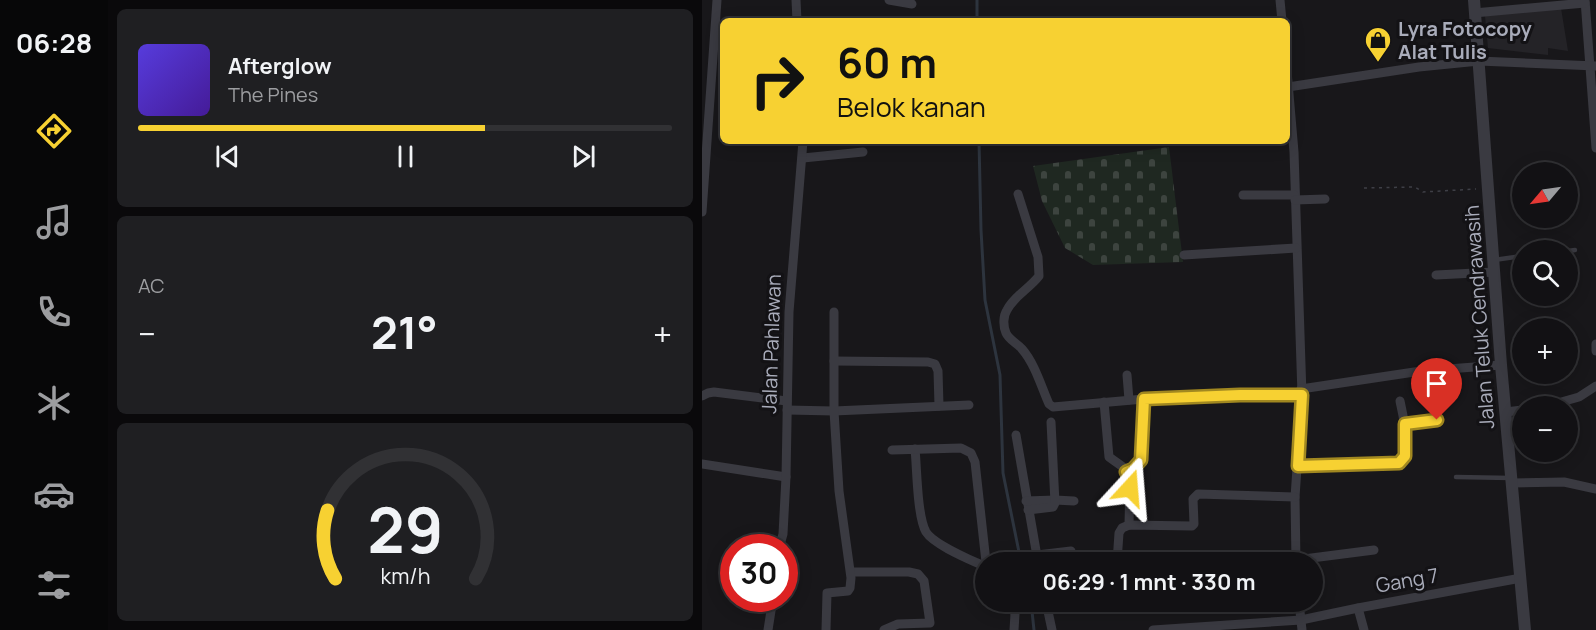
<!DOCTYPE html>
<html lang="id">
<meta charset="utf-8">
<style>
body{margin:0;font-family:Manrope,sans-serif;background:#1f1f22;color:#f1f3f6;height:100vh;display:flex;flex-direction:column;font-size:22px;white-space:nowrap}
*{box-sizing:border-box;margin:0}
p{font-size:20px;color:#9c9da0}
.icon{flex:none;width:33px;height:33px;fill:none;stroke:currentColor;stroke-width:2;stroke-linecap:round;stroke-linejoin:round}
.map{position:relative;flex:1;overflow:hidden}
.details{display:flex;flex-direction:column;gap:9px;padding:9px;background:#0a090b;width:594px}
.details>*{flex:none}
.banner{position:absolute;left:18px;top:18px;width:570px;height:126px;border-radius:9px;box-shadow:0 3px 15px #0003,0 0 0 2px #313134;background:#f7d132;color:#111;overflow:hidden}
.needle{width:39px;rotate:241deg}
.tools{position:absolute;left:810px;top:162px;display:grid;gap:12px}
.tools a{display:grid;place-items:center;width:66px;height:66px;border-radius:50%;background:#121114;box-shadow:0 3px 15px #0003,0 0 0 2px #313134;font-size:30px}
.speed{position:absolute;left:18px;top:534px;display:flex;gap:12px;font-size:30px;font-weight:700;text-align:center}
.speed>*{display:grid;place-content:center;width:78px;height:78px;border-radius:50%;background:#121114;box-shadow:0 3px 15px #0003,0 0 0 2px #313134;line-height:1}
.speed .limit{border:9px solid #d22;background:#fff;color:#111}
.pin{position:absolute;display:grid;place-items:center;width:51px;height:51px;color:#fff;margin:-62px -26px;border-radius:50% 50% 50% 0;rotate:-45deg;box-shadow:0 0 6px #0007}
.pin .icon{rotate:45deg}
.me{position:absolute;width:66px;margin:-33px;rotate:19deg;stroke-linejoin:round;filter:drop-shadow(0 0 4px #0008)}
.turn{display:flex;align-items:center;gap:21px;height:126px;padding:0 18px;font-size:27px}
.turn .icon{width:78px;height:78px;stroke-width:2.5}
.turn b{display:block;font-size:42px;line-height:51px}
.big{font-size:45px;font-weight:700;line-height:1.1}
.details .tile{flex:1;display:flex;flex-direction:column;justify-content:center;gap:9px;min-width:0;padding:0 21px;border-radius:9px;background:#1f1f22}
.details .dial{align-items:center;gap:0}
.dial svg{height:156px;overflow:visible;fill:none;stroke:#313134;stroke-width:7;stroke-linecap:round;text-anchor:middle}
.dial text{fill:#f1f3f6;stroke:none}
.song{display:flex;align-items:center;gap:18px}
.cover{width:72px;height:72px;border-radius:9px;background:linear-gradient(135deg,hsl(250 70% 55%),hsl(260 70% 35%))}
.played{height:6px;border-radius:3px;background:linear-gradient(90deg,#f7d132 65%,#313134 65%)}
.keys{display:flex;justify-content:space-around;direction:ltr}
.heat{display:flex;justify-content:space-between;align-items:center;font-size:33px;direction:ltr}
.trip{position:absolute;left:273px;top:552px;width:348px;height:60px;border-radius:30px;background:#121114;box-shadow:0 3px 15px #0003,0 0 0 2px #313134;font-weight:700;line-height:60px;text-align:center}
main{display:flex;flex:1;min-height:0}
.tab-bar{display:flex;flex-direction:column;width:108px;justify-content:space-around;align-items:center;background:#070708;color:#9c9da0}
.tab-bar .icon{width:42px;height:42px}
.tab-bar .current{color:#f7d132}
.tab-bar b{font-size:27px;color:#f1f3f6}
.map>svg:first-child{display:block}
.built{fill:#242327}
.cemetery{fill:url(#cemetery-stones)}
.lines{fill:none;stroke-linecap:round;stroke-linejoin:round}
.stream{stroke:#2d343e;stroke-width:3}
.path{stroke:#3e3f46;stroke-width:1.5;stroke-dasharray:3 4.5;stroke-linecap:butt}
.service{stroke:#3a3a41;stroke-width:4.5}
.minor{stroke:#3a3a41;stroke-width:9}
.tertiary{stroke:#3a3a41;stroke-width:12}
.route-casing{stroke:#a18820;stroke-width:15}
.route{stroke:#f7d132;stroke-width:10}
.labels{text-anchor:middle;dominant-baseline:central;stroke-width:6;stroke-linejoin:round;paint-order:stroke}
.poi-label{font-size:20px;font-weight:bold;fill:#a9acba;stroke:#131215;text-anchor:start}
.street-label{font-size:20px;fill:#a9acba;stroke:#131215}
</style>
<main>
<nav class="tab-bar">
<b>06:28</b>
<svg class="icon current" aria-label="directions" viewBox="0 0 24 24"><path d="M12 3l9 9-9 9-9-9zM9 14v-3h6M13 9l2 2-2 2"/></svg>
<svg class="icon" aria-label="music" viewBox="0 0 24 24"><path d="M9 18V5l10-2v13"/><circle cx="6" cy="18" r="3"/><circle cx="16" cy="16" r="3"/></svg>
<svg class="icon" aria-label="phone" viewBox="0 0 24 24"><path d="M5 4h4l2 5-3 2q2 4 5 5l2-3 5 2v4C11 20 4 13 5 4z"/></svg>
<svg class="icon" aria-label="climate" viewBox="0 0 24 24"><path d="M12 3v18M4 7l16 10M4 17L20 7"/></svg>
<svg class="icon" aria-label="car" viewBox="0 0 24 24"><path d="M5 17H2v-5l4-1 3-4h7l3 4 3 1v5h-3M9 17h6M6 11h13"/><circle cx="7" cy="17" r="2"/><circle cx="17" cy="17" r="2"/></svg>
<svg class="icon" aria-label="filters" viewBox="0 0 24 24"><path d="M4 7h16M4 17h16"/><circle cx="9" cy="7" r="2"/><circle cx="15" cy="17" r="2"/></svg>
</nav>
<section class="details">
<div class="tile">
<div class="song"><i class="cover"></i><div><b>Afterglow</b><p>The Pines</p></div></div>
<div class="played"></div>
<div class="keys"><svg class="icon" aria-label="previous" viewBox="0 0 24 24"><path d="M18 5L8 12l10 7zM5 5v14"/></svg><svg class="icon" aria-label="pause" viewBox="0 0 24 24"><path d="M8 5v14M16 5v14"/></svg><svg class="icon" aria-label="next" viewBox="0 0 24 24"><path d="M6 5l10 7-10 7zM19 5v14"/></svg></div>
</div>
<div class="tile"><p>AC</p>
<div class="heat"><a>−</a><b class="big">21°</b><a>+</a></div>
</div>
<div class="tile dial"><svg viewBox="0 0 100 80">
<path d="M14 69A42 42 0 1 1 86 69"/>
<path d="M14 69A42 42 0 0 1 10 34" stroke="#f7d132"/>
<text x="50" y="56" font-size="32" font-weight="700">29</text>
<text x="50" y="72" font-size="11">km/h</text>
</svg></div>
</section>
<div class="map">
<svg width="894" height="630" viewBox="0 0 894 630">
<defs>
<pattern id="cemetery-stones" width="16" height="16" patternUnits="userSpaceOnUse" patternTransform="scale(1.5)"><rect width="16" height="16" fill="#1f2821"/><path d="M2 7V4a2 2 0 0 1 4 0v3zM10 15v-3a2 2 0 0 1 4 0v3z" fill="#3d443f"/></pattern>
</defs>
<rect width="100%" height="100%" fill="#18171a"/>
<polygon class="built" points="859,8 866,51 846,48 846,55 786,48 783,16"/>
<polygon class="cemetery" points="467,147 481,262 391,265 363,248 340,201 331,166"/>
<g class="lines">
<g class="stream">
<polyline points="275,0 275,21"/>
<polyline points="277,141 279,230 283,300 298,375 301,473 319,562"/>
<polyline points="329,602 332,630"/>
</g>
<polyline class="path" points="662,188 713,187 721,192 774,189"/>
<g class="service">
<polyline points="866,251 873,250"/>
<polyline points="792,260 820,256"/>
<polyline points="754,477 809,478"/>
</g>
<g class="minor">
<polyline points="94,0 95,21"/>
<polyline points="187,0 210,4"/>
<polyline points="578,0 580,21"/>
<polyline points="883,0 894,148"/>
<polyline points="772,13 883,3"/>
<polyline points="585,71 592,152 600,395 593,497 594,562"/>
<polyline points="586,87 717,67 777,61 894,66"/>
<polyline points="101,158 161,152"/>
<path d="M 316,194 L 336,257 L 337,276 C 327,289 312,296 305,310 C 301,316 301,326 304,333 C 307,340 315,343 320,349 C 333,364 339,386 347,404 L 351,407 L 442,399 L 538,395 L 600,395"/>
<polyline points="541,195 592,195"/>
<polyline points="593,200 623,199"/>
<polyline points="0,212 15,0"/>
<polyline points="482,255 594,248"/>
<polyline points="734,275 793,272"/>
<polyline points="894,344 894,351"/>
<polyline points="132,361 226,362 233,364 236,371 237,406"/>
<polyline points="425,375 427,400"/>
<polyline points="599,389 719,371 799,365"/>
<polyline points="0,396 6,393 12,392 85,401"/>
<polyline points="402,402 407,457 421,467 428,479 427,525"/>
<polyline points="845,406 877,397 894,386"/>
<polyline points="85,410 132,411 267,405"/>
<polyline points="804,412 820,410"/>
<polyline points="703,424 735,420"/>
<polyline points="314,435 336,562"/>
<path d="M 213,449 C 215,468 215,516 224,532 C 232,545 269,560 284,567"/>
<polyline points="190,450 259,448 269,453 273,462 284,562"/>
<polyline points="0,464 84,477"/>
<path d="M 596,466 L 699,463 C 710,451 701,416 698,401"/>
<polyline points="424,472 431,469 439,460 442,399"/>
<polyline points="810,483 862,482 894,489"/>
<polyline points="324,501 353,500 372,501"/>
<polyline points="326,510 351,507 353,503 349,422"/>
<polyline points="77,548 81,534 84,477 87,312 101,141"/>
<polyline points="335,555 369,551"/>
<polyline points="594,560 672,550"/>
<polyline points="415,562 417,533 420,528 427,525 490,526 492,524 491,499 496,494 593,497"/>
<polyline points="149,572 207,572 216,574 222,581 228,623 196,624 182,630"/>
<polyline points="308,602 313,614 312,630"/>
<polyline points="344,602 350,630"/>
<polyline points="597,602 600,630"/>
<polyline points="656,608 662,630"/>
<polyline points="66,630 71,598"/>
<polyline points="124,630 125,593 146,591 148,588 149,578 137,491 132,411 132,312"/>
<polyline points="451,630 599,620 656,608 819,578"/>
</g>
<polyline class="tertiary" points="772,0 799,365 823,630"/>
</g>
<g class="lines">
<g class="route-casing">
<polyline id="route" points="428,488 428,479 424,472 431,469 439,460 442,399 538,395 600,395 596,466 697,463 703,456 703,424 735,420"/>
</g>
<use href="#route" class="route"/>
</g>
<defs>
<g id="shop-pin" transform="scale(1.35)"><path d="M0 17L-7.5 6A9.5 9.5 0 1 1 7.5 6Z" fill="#f7d132" stroke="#131215"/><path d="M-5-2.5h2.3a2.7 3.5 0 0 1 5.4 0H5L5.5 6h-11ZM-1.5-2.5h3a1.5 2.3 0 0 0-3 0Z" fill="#111"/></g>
</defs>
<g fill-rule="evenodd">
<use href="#shop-pin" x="676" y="40"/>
</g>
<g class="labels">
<g class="poi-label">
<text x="696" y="28">Lyra Fotocopy<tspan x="696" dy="23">Alat Tulis</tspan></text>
</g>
<g class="street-label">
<text transform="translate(777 317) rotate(-94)">Jalan Teluk Cendrawasih</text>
<text transform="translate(69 344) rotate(-88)">Jalan Pahlawan</text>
<text transform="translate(705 580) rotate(-10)">Gang 7</text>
</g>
</g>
</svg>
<div class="tools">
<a><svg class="needle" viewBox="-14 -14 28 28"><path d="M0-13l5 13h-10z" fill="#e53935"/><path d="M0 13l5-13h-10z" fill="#9c9da0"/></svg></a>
<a><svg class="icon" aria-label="search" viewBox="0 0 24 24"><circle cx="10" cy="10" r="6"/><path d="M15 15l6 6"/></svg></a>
<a>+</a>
<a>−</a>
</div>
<div class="speed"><div class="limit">30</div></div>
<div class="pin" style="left:735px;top:420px;background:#d93025"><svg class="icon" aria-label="arrive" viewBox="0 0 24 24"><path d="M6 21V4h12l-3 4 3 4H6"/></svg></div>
<svg class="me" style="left:428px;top:488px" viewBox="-20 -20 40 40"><path d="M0-17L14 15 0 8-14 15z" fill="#f7d132" stroke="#fff" stroke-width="4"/></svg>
<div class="trip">06:29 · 1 mnt · 330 m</div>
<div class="banner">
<div class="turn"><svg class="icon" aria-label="right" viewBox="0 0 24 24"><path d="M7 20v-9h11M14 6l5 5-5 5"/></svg><div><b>60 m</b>Belok kanan</div></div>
</div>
</div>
</main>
